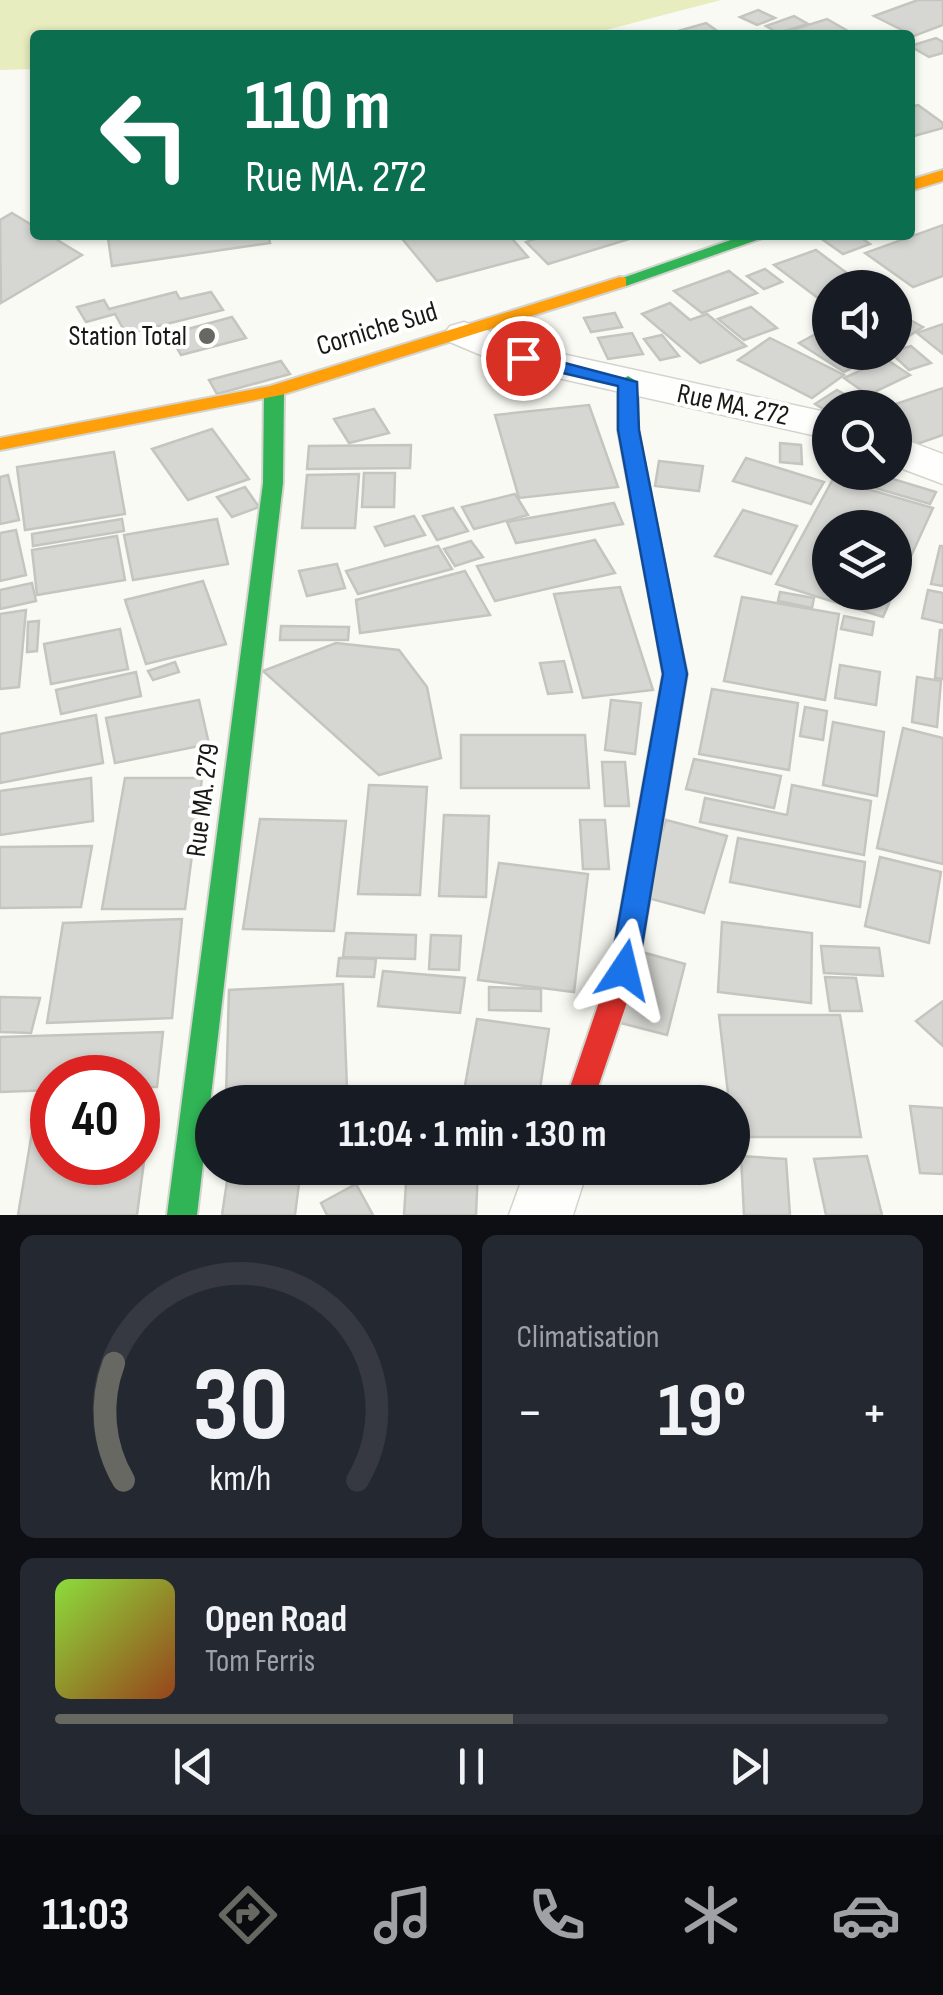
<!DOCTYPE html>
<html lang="fr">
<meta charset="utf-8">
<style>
body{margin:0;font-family:"Sofia Sans Condensed",sans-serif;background:#242831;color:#f1f3f6;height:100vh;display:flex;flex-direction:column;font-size:38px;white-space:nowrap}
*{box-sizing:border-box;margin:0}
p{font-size:32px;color:#9ea1a6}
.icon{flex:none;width:55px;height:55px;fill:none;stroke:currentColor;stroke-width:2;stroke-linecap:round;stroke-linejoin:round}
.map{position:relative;height:1215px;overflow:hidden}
.side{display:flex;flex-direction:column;gap:20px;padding:20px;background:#0d0f14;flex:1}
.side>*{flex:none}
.hud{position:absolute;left:30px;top:30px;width:885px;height:210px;border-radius:10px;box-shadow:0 2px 8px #0004;background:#0b6e4f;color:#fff;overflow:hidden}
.fabs{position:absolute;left:812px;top:270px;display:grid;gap:20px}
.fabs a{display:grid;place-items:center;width:100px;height:100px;border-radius:50%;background:#171b24;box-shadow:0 2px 8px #0004;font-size:50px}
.speed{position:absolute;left:30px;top:1055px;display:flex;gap:20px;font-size:50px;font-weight:700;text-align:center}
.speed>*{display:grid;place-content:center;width:130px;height:130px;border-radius:50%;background:#171b24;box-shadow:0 2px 8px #0004;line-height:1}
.speed .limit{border:15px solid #d22;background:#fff;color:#111}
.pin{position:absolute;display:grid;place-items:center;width:85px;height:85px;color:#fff;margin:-42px;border:5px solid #fff;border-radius:50%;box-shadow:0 2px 10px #0007}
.me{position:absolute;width:110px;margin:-55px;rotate:10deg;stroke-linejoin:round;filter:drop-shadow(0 0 8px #0008)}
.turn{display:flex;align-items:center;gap:35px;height:210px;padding:0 50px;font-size:45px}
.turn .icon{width:130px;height:130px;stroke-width:2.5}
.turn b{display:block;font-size:70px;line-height:85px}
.big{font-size:75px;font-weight:700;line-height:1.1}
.side .widget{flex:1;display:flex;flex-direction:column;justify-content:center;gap:15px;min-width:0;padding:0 35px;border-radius:15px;background:#242831}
.side .dial{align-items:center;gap:0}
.dial svg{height:260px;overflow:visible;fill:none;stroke:#363941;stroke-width:7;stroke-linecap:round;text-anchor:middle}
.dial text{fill:#f1f3f6;stroke:none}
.song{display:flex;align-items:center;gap:30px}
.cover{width:120px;height:120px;border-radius:15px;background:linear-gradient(135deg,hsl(90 70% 55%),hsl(20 70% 35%))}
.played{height:10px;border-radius:5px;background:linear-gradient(90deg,#676862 55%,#363941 55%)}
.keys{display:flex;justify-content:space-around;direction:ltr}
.heat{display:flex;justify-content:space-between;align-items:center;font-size:55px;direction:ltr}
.side .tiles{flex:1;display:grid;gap:20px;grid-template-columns:1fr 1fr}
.widget:last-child{grid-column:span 2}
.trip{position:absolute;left:195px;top:1085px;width:555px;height:100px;border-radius:50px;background:#171b24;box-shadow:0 2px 8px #0004;font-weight:700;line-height:100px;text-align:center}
.tab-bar{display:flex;height:160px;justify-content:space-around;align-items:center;background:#090b0e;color:#9ea1a6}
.tab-bar .icon{width:70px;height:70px}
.tab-bar .current{color:#676862}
.tab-bar b{font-size:45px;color:#f1f3f6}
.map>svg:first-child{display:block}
.water{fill:#e8edbf}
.building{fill:#d6d7d2;stroke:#c5c5c0;stroke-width:2.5}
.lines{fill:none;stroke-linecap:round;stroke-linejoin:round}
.street-casing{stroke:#d3d4cf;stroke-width:3}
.fast-casing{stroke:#d3d4cf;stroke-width:4}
.slow-casing{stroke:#d3d4cf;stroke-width:4}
.jam-casing{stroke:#d3d4cf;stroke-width:4}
.street{fill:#fefefd;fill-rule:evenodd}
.fast{fill:#30b455;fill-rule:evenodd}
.slow{fill:#ff9f0a;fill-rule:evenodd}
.jam{fill:#e5322d;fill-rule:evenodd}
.route{fill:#1a73e8;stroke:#114b97;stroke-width:2.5}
.poi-dot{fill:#676862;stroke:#fff;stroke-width:4}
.labels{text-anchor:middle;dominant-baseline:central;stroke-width:8;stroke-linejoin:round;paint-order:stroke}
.street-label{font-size:28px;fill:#181914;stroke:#fff}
.poi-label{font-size:28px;fill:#181914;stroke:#fff;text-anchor:end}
</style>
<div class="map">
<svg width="943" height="1215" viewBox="0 0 943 1215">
<rect width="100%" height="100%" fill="#f9faf3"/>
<polygon class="water" points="0,0 721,0 587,35 35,35 35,69 0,70"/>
<g class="building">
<polygon points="918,0 943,0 943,25 914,36 874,16"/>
<polygon points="758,10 775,18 757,25 740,17"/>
<polygon points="794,16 808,24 778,33 766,26"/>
<polygon points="827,19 855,35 776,35"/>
<polygon points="706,23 723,35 664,35"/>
<polygon points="936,38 943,42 943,53 929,57 910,46"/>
<polygon points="918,105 943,123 943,128 910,137 910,107"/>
<polygon points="12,213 35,227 35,235 49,235 82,255 1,303 0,220"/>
<polygon points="943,225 943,276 913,287 865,253"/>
<polygon points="130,235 268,235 270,243 112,266 108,238"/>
<polygon points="399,235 509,235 528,257 437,281"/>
<polygon points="547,235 624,235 629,239 548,264 526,242"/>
<polygon points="857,235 870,244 843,254 819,237"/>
<polygon points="816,250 867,288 830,288 826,304 774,265"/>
<polygon points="765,269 782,282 764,289 747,276"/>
<polygon points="729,271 757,293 702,313 674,291"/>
<polygon points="176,292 180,299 211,292 223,310 126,334 115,314 86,322 77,307 104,300 109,309"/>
<polygon points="670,303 690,320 707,314 746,346 700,363 642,314"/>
<polygon points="751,307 777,328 744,340 718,319"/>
<polygon points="615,313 622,327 591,332 584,318"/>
<polygon points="901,315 923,327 895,345 895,319"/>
<polygon points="232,317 246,338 181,355 169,334"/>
<polygon points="943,324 943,354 917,333"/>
<polygon points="825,329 830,332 830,352 864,352 871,357 844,372 799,343"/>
<polygon points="632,333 643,354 608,359 598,338"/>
<polygon points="662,335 679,356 660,360 644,339"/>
<polygon points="770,338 844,375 812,398 738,360"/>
<polygon points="911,346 931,363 909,370 890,352"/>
<polygon points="886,359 910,375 868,395 844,378"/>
<polygon points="281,361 290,374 217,394 209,380"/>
<polygon points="943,388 943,435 914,445 895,427 895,408 884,408"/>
<polygon points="837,390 866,406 830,408 830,413 815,404"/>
<polygon points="589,405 618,487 519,498 495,415"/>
<polygon points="374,409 389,433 349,443 334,419"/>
<polygon points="212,429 249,479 188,500 152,449"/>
<polygon points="780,443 801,445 802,464 780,462"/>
<polygon points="411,445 410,468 307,469 309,446"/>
<polygon points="114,452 125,514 25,530 17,467"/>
<polygon points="746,458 824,482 811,504 733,481"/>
<polygon points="659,461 703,466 699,491 655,486"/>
<polygon points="864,472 870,472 936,492 930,504 858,483"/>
<polygon points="364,473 395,473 394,507 362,507"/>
<polygon points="359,474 355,528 302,528 307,475"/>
<polygon points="8,475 19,520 0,524 0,477"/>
<polygon points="833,479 933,508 895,591 895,528 830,528 830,592 894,592 883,617 776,584"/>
<polygon points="245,487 259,507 232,517 217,497"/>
<polygon points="515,494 528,515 474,529 462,507"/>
<polygon points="614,503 623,524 516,543 507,522"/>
<polygon points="453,508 468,531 437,540 423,516"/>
<polygon points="743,510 797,526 771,574 715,556"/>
<polygon points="414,516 425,535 385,546 375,527"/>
<polygon points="122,519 124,531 33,546 32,534"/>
<polygon points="217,519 228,564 133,580 124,535"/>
<polygon points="16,530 26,575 0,581 0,533"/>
<polygon points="117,536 125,580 37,595 32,550"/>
<polygon points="595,540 615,573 495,601 477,566"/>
<polygon points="471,541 483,557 455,566 444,549"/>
<polygon points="438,546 452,569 358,594 346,571"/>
<polygon points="940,546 943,546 943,586 931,584"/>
<polygon points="337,564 345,588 307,596 299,571"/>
<polygon points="465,571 490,615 360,633 356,600"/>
<polygon points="203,581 226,644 146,664 125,600"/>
<polygon points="32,583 36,601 0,609 0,590"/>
<polygon points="620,587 653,690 583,698 554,594"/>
<polygon points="928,590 943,593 943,623 922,618"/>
<polygon points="780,592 814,598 812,608 778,601"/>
<polygon points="742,597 839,614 825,700 724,681"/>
<polygon points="26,610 19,687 0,689 0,614"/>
<polygon points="844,616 874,622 872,635 841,629"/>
<polygon points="39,621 37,651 27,652 28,622"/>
<polygon points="281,626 349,627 348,640 280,640"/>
<polygon points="120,629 128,669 51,684 44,644"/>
<polygon points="940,630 943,630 943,679 935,678"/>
<polygon points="336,643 399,650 427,687 441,758 379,775 263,671"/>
<polygon points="564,661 572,692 548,694 540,663"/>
<polygon points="175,662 179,672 153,680 148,671"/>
<polygon points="840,665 880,672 876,705 835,698"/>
<polygon points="136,672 141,696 61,714 56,690"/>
<polygon points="917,677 941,681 937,727 912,722"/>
<polygon points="712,689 798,703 789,770 699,754"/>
<polygon points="199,700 209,744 115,763 106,718"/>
<polygon points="611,700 641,703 635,754 605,750"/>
<polygon points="805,707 827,711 823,740 800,736"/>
<polygon points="96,715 103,763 0,783 0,734"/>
<polygon points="833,722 884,732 877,796 823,785"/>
<polygon points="903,728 943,738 943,864 877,848"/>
<polygon points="461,735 585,735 589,788 461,788"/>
<polygon points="694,759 781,776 774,808 686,789"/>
<polygon points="602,762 625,762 629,806 605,806"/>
<polygon points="91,778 93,821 0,835 0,791"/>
<polygon points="125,778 202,778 185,909 102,909"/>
<polygon points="369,785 427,787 420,895 358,894"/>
<polygon points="792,785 871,801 864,855 700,822 705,798 787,815"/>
<polygon points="444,815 489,816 486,897 439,896"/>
<polygon points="260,819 346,821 334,931 243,929"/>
<polygon points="580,820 605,820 609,869 583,869"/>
<polygon points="666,820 727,836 704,913 640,896"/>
<polygon points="738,838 865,862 860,907 730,882"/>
<polygon points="92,846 81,907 0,908 0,847"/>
<polygon points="880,857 941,872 929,943 865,926"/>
<polygon points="499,863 588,874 574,992 478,980"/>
<polygon points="182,919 172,1018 47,1023 63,923"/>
<polygon points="722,922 812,933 811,1003 718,992"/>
<polygon points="346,933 416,935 415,959 343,957"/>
<polygon points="431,935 461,936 459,970 429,969"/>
<polygon points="821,946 879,948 883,976 824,973"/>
<polygon points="642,952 685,964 667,1035 621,1023"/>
<polygon points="339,958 376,959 374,977 337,976"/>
<polygon points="383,971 465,978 460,1013 378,1006"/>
<polygon points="825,977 856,978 862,1011 830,1011"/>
<polygon points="343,984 347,1089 226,1097 229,990"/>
<polygon points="489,987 541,989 541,1011 489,1010"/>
<polygon points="0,997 40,998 31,1033 0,1032"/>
<polygon points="943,1001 943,1046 916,1021"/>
<polygon points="719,1015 840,1015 861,1137 733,1137"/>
<polygon points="477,1019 549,1029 538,1102 462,1102"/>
<polygon points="163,1032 157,1087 138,1087 138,1078 52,1078 52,1090 0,1092 0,1037"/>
<polygon points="599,1094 706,1096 706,1102 599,1102"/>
<polygon points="430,1096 430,1102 252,1102"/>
<polygon points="152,1100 137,1215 18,1215 37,1103 52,1102 52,1162 138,1162 138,1101"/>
<polygon points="910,1106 943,1108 943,1174 920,1173"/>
<polygon points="741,1156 786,1159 790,1215 744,1215"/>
<polygon points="867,1156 882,1215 826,1215 814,1159"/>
<polygon points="229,1168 301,1168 295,1215 222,1215"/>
<polygon points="407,1168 478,1168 476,1215 404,1215"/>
<polygon points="356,1184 373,1215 327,1215 321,1203"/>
</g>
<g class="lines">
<g class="street-casing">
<g id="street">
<polygon points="464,322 535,348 830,413 830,439 509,367 450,342 444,334 450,326"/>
<polygon points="895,436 943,454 943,484 895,466"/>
<polygon points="526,1168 588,1168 573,1215 509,1215"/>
</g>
</g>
<g class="fast-casing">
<g id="fast">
<polygon points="745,235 771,235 626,286 614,286 611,282"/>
<polygon points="628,376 638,382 638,430 676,622 665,630 654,622 618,430 618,382"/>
<polygon points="274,385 284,391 283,483 197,1215 167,1215 263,483 264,391"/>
</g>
</g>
<g class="slow-casing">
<g id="slow">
<polygon points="943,170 943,181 910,191 910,180"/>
<polygon points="620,277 626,278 626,286 281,395 0,450 0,438 270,386"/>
</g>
</g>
<g class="jam-casing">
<polygon id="jam" points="665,614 676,622 687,674 638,970 593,1102 565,1102 610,970 663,674 654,622"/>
</g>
<use href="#street" class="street"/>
<use href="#fast" class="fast"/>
<use href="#slow" class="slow"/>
<use href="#jam" class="jam"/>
</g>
<polygon class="route" points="523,352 637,382 639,430 687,674 638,970 634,978 614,978 610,970 663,674 618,430 618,386 516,362 516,354"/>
<circle class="poi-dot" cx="207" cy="336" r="10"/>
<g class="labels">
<g class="street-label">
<text transform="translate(377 329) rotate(-17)">Corniche Sud</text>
<text transform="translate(733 405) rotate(12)">Rue MA. 272</text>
<text transform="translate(203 800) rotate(-83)">Rue MA. 279</text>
</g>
<g class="poi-label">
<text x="187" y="336">Station Total</text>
</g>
</g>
</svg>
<div class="fabs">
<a><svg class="icon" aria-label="sound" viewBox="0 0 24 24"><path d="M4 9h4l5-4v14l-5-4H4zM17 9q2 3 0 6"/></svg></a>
<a><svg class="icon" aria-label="search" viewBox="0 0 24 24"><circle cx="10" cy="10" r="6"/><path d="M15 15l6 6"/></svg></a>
<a><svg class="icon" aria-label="layers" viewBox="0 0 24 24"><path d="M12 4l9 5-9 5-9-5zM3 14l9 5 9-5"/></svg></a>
</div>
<div class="speed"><div class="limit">40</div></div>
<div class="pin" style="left:523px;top:358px;background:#d93025"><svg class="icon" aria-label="arrive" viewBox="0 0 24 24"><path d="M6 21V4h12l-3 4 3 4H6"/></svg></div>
<svg class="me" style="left:624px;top:970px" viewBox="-20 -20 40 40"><path d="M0-17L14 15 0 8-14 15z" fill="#1a73e8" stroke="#fff" stroke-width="4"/></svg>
<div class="trip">11:04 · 1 min · 130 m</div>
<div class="hud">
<div class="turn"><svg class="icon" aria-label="left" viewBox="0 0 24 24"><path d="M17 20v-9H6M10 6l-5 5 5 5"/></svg><div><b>110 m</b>Rue MA. 272</div></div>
</div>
</div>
<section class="side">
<div class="tiles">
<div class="widget dial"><svg viewBox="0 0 100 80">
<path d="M14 69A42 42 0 1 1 86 69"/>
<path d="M14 69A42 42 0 0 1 11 33" stroke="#676862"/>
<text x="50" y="56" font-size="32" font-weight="700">30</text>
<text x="50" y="72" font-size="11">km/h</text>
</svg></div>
<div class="widget"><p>Climatisation</p>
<div class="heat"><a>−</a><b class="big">19°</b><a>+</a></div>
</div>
<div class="widget">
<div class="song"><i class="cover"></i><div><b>Open Road</b><p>Tom Ferris</p></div></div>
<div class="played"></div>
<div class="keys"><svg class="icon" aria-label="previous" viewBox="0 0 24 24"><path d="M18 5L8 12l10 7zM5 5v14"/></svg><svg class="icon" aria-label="pause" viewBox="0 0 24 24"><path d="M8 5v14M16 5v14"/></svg><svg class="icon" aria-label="next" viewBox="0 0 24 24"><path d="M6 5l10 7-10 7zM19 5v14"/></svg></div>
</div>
</div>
</section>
<nav class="tab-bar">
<b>11:03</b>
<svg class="icon current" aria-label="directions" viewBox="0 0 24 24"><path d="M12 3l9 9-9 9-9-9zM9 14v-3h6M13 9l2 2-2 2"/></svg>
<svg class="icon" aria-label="music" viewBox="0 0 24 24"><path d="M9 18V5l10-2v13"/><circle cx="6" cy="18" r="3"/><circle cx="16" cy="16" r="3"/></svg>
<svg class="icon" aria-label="phone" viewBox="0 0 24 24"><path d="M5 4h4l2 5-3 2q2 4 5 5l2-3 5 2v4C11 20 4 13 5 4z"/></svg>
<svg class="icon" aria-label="climate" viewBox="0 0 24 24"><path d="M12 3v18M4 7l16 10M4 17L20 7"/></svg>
<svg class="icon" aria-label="car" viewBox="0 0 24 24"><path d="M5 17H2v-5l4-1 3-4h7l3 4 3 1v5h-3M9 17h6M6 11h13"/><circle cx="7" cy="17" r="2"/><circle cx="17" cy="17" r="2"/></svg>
</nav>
